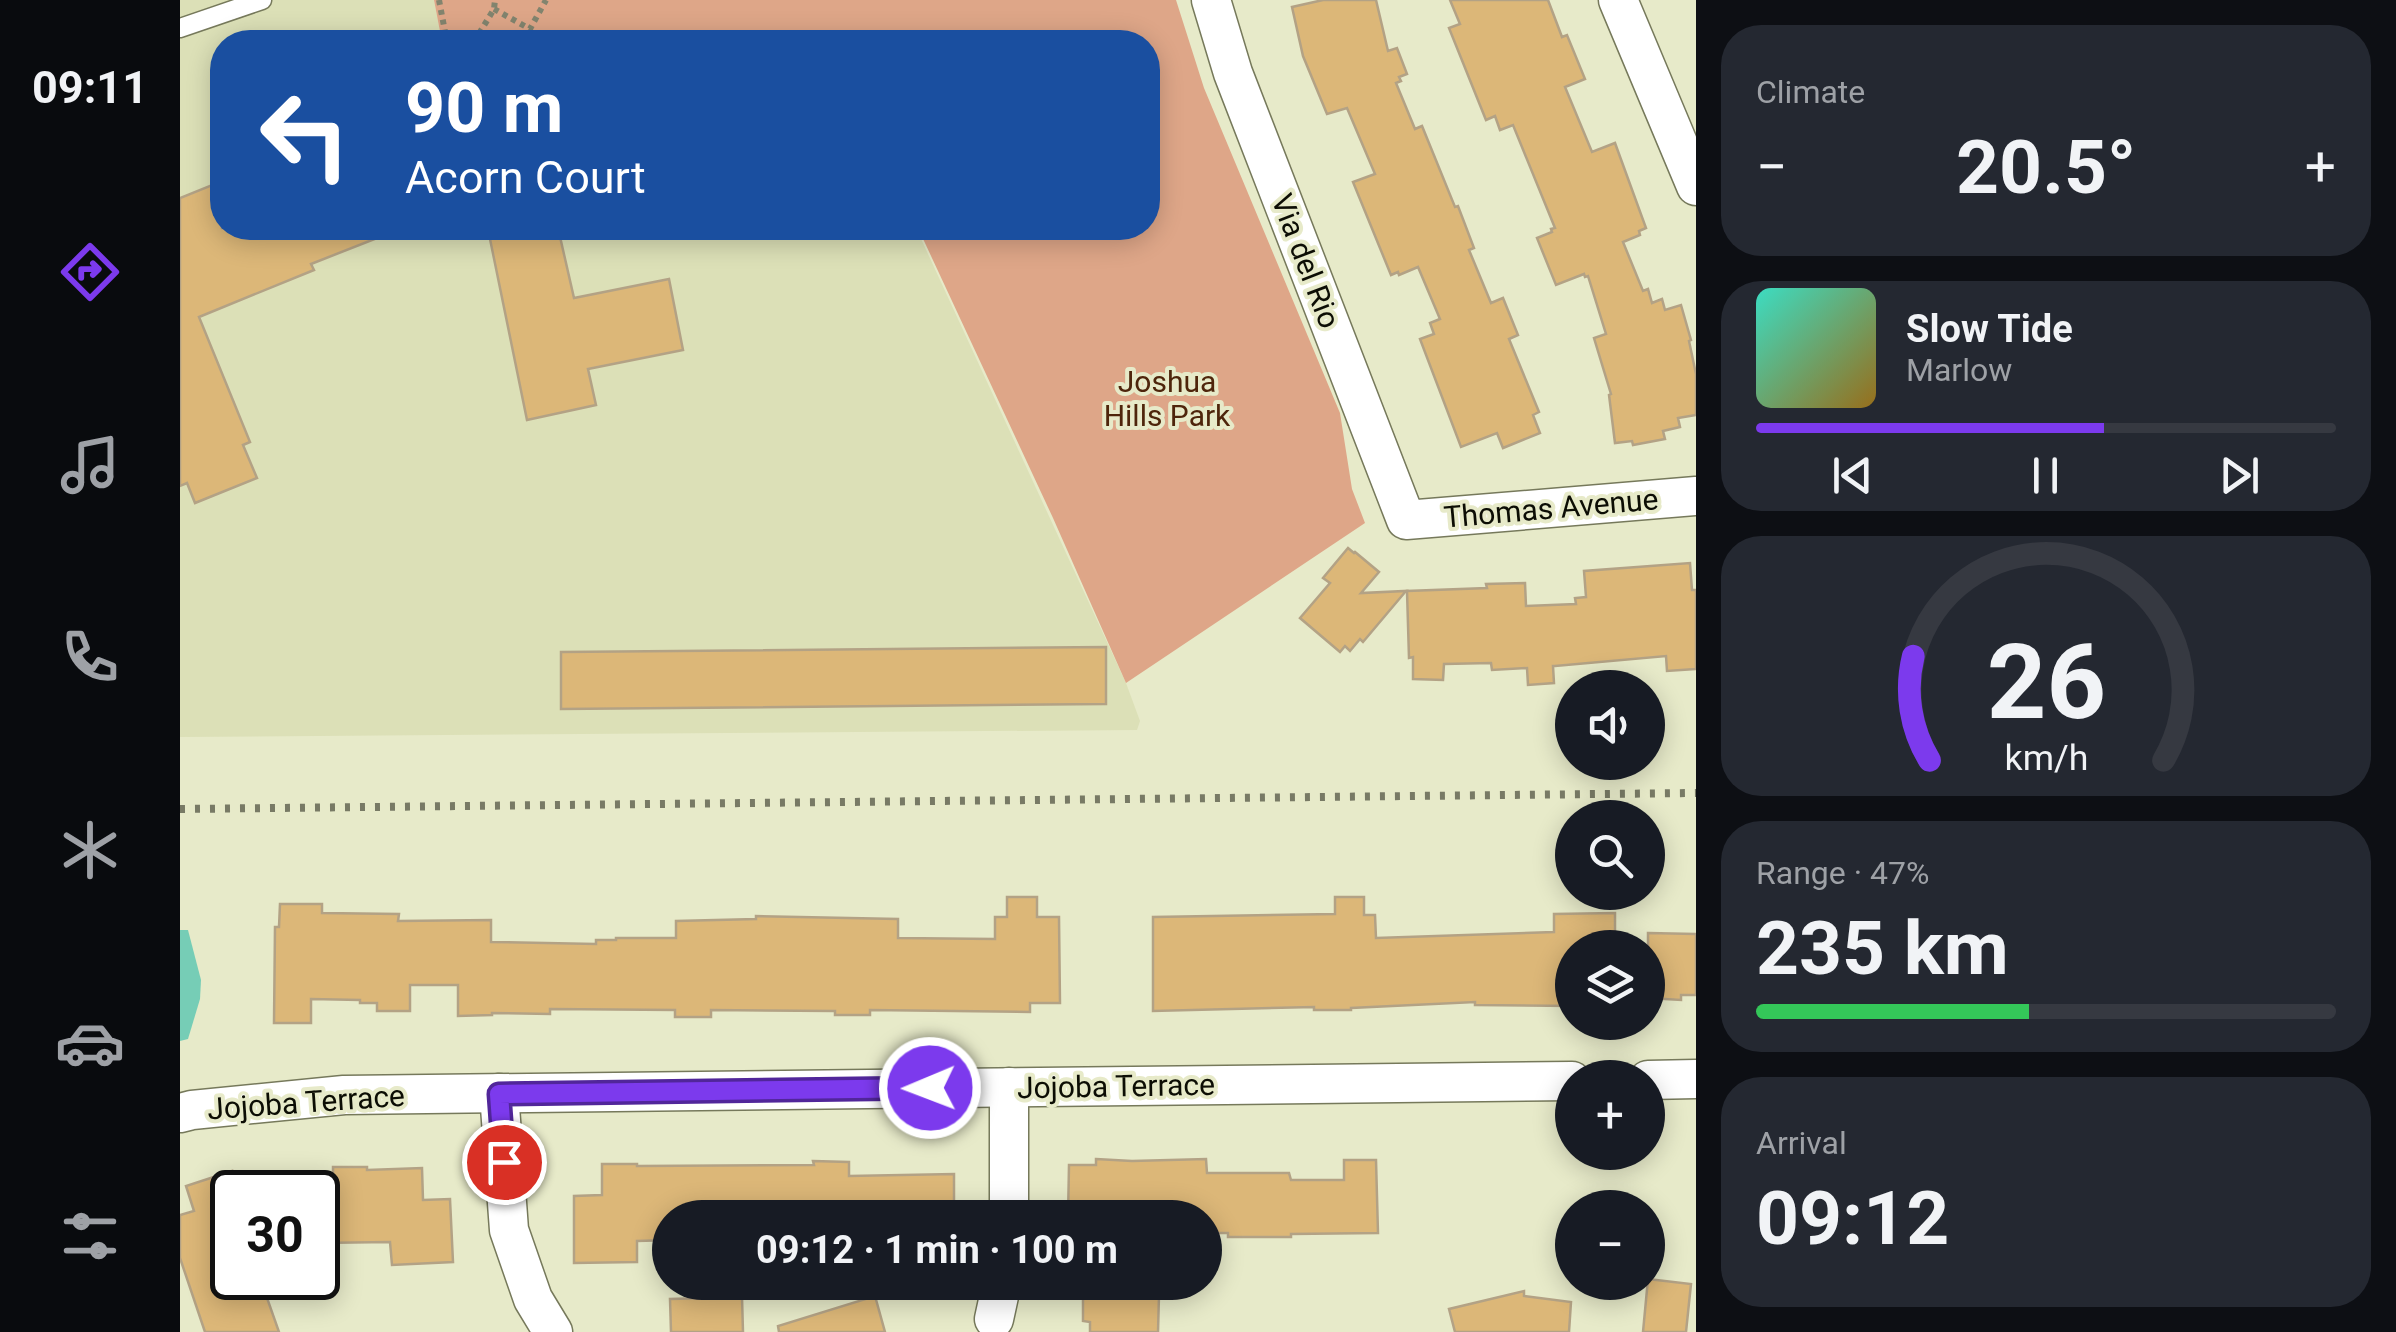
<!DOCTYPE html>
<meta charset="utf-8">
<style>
body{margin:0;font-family:Roboto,sans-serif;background:#242831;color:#f1f3f6;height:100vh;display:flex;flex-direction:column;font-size:38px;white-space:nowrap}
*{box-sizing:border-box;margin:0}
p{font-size:32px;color:#9ea1a6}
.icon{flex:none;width:55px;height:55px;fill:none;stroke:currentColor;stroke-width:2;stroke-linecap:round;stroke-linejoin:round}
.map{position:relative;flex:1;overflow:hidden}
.drawer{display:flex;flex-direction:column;gap:25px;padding:25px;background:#0d0f14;width:700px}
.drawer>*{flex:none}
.banner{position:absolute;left:30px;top:30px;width:950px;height:210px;border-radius:40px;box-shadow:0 5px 25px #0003;background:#1a4fa0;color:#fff;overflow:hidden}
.tools{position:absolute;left:1375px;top:670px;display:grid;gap:20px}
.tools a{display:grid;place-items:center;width:110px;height:110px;border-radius:50%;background:#171b24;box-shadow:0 5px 25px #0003;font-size:50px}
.speed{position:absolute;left:30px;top:1170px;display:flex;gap:20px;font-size:50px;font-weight:700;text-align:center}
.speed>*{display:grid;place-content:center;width:130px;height:130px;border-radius:50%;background:#171b24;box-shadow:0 5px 25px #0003;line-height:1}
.speed .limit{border:5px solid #111;border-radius:15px;background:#fff;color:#111}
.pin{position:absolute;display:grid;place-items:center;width:85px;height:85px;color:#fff;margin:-42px;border:5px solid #fff;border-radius:50%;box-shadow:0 2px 10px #0007}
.me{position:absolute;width:110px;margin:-55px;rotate:269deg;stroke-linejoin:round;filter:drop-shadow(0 0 8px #0008)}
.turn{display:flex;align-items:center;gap:35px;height:210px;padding:0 30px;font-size:45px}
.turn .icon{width:130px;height:130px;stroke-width:2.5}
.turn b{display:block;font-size:70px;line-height:85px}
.big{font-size:75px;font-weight:700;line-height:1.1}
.drawer .tile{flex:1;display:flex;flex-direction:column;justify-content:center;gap:15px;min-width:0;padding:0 35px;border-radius:40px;background:#242831}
.drawer .dial{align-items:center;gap:0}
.dial svg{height:260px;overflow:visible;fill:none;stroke:#363941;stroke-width:7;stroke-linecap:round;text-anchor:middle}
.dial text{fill:#f1f3f6;stroke:none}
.song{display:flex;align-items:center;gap:30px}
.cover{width:120px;height:120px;border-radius:15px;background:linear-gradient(135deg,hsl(170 70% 55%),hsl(40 70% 35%))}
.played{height:10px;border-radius:5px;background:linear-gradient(90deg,#7c3aed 60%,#363941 60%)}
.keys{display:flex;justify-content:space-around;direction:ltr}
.heat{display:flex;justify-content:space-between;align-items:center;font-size:55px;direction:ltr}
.charge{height:15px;border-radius:8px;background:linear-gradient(90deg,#34c759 47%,#363941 0)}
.trip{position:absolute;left:472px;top:1200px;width:570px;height:100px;border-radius:50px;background:#171b24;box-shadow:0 5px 25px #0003;font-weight:700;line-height:100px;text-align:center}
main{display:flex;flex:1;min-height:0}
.tab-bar{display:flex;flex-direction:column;width:180px;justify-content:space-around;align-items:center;background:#090b0e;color:#9ea1a6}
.tab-bar .icon{width:70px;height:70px}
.tab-bar .selected{color:#7c3aed}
.tab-bar b{font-size:45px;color:#f1f3f6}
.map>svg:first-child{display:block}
.built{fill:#dce0b7}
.green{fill:#dea688}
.water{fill:#76cdb6}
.building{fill:#dcb778;stroke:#b3a285;stroke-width:2.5}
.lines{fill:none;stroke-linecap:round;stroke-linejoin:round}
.lane-casing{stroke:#76795b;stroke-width:21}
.street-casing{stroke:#76795b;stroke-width:41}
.path{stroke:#82846e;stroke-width:6;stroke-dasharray:5 5;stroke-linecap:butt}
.lane{stroke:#fff;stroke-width:18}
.street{stroke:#fff;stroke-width:38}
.rail{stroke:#787a65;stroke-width:8;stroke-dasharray:5 10;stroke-linecap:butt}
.route-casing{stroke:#51269a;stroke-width:25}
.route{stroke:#7c3aed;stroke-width:18}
.labels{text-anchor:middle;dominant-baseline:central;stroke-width:8;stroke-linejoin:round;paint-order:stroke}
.street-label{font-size:30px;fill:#0c0d04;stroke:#e7eac9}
.park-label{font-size:30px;fill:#4e250b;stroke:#e7eac9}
</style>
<main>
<nav class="tab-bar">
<b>09:11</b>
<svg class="icon selected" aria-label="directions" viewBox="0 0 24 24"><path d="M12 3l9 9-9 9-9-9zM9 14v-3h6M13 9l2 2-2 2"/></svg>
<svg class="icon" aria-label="music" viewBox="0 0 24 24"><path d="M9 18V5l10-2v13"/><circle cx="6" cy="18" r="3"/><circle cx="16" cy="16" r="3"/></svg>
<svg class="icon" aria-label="phone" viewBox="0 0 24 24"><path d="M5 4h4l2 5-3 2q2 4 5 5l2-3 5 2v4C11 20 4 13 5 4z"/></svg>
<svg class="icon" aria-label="climate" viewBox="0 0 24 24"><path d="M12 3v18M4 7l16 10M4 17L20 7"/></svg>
<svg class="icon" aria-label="car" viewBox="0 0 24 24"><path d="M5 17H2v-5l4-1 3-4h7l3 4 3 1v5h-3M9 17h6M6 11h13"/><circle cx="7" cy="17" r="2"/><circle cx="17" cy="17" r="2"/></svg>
<svg class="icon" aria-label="filters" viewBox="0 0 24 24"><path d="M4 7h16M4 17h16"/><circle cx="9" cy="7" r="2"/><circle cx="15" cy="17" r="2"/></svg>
</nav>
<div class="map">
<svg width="1516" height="1332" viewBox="0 0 1516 1332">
<rect width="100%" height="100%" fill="#e7eac9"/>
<polygon class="built" points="0,0 254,0 262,42 42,42 42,228 736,228 946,683 960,721 957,730 0,737"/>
<polygon class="green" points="254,0 996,0 1024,88 1160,413 1172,489 1185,523 946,683 873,518 738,228 968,228 968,42 262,42"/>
<polygon class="water" points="0,930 8,930 21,980 20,999 8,1039 0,1041"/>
<g class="building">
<polygon points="1143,0 1196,0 1208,51 1217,48 1227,74 1219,77 1221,81 1216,83 1235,129 1242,126 1275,207 1278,206 1294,248 1289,250 1311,303 1323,298 1338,335 1329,339 1359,412 1353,415 1360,433 1323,448 1317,433 1281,447 1240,339 1254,334 1250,323 1260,319 1238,267 1219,275 1218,272 1211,275 1173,182 1195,174 1167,108 1147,114 1123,56 1112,7"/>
<polygon points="1270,0 1368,0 1382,37 1387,35 1405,79 1385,87 1412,152 1435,143 1466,228 1459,231 1460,235 1443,242 1463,291 1468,289 1472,303 1482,299 1485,310 1501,305 1511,340 1509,341 1516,374 1516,415 1498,418 1500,427 1483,431 1485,439 1453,445 1452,441 1435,443 1429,395 1431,394 1414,338 1426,334 1408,276 1405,277 1404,274 1376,285 1357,238 1372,232 1371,229 1375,228 1333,125 1320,130 1315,116 1306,120 1269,28 1280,24"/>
<polygon points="42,181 42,228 220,229 131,264 134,270 19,317 70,442 63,445 77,478 15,503 7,483 0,486 0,198"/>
<polygon points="364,228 378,228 394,298 489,279 503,350 408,369 416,405 347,420 310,239"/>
<polygon points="1168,548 1174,553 1175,552 1199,572 1181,593 1226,591 1183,642 1180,639 1170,651 1165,646 1160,652 1120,618 1150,583 1143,578"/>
<polygon points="1510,563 1512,590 1516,590 1516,669 1487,671 1486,656 1375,666 1373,666 1374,683 1348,685 1347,668 1312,670 1311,663 1264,664 1263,680 1233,679 1233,657 1229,658 1227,591 1307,588 1306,584 1345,583 1346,606 1396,604 1395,598 1406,597 1404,571"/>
<polygon points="926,647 926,704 381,709 381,652"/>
<polygon points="827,897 857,897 857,917 879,917 880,1003 850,1003 850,1012 690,1010 690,1015 655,1015 655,1011 531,1010 531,1017 495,1017 495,1010 370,1009 370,1014 312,1013 312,1015 278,1016 278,985 230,985 230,1011 197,1011 197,1003 180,1003 180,1000 131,999 131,1023 94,1023 95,927 99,927 100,904 142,904 142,913 219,914 218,921 311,920 311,942 416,944 416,940 436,940 436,938 496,938 496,921 576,919 576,916 718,919 718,938 815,939 815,917 827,917"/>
<polygon points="1155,897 1184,897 1184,915 1195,915 1196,938 1374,932 1374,914 1435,913 1435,948 1392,948 1392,1006 1295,1005 1295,1002 1171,1008 1171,1010 1134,1010 1134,1007 973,1011 973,917 1155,914"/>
<polygon points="1468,933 1516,934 1516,995 1501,995 1501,1000 1468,998"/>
<polygon points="916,1159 952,1161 1026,1159 1027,1173 1109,1173 1111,1180 1164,1180 1164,1160 1196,1160 1198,1233 1111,1234 1111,1237 1048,1237 1048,1233 1025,1233 1025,1218 888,1218 889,1165 916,1165"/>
<polygon points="633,1161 669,1162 669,1176 774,1174 774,1218 490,1218 490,1240 457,1241 457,1262 394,1263 394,1196 422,1195 422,1164 457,1164 457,1166 634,1165"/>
<polygon points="153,1167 187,1167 187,1170 242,1168 243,1200 270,1199 273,1262 212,1265 210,1242 138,1243 138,1182 153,1181"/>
<polygon points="52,1171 52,1278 80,1278 99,1332 25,1332 0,1258 0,1215 14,1211 6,1186"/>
<polygon points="1468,1279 1511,1284 1506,1332 1463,1332"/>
<polygon points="903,1288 976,1289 976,1295 979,1295 978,1332 910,1332 910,1322 903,1321"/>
<polygon points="1344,1291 1344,1296 1391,1302 1389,1332 1275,1332 1269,1309"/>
<polygon points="695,1296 705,1332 599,1332 598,1326"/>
<polygon points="562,1297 563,1332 491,1332 490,1299"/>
</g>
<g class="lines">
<g class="lane-casing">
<polyline id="lane" points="0,28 82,0"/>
</g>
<g class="street-casing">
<g id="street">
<polyline points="1031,0 1053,73 1226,520 1516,496"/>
<polyline points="1438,0 1516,186"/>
<polyline points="1468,1080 1516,1079"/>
<polyline points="829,1087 829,1218"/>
<polyline points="319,1093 329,1230 353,1299 373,1332"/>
<polyline points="0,1113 12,1110 164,1095 1392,1081"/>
<polyline points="814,1319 822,1282"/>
</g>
</g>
<g class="path">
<polyline points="259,0 267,42"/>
<polyline points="314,9 350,29 366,0"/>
<polyline points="294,42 314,9 315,0"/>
</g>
<use href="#lane" class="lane"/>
<use href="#street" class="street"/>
<polyline class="rail" points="0,809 1516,793"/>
</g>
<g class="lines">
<g class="route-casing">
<polyline id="route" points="324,1162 319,1094 750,1088"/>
</g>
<use href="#route" class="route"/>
</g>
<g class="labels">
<g class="street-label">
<text transform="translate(1126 261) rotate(69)">Via del Rio</text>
<text transform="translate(1371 508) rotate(-5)">Thomas Avenue</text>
<text transform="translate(936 1086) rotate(-1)">Jojoba Terrace</text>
<text transform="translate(126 1102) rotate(-4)">Jojoba Terrace</text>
</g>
<g class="park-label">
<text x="987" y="381">Joshua<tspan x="987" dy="34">Hills Park</tspan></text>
</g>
</g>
</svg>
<div class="tools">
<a><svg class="icon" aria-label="sound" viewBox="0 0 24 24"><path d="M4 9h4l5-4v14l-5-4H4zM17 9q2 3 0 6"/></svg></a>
<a><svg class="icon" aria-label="search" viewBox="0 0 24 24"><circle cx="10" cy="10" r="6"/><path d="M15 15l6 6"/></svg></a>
<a><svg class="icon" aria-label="layers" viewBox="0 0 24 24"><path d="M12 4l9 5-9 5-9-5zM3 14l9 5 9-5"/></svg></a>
<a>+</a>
<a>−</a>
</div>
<div class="speed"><div class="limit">30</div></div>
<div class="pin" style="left:324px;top:1162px;background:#d93025"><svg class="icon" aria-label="arrive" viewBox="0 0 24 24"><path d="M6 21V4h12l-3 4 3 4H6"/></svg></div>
<svg class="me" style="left:750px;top:1088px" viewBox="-20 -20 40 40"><circle r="17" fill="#7c3aed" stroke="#fff" stroke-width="3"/><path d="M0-11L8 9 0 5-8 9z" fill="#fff"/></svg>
<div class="trip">09:12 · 1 min · 100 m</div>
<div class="banner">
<div class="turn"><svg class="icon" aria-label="left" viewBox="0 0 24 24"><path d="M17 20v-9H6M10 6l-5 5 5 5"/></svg><div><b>90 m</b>Acorn Court</div></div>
</div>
</div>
<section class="drawer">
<div class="tile"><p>Climate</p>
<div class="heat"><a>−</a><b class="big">20.5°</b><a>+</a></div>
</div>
<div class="tile">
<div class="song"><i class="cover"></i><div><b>Slow Tide</b><p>Marlow</p></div></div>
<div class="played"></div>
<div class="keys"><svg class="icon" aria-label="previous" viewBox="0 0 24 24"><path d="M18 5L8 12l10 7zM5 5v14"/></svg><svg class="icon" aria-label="pause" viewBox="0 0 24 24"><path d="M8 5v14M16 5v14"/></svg><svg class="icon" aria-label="next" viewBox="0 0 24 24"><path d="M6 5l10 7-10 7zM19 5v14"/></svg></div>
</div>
<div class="tile dial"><svg viewBox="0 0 100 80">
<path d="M14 69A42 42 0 1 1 86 69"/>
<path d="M14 69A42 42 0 0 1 9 37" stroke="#7c3aed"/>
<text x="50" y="56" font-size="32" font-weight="700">26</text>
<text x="50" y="72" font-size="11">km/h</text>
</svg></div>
<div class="tile"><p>Range · 47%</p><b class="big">235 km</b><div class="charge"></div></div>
<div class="tile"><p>Arrival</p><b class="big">09:12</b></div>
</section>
</main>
